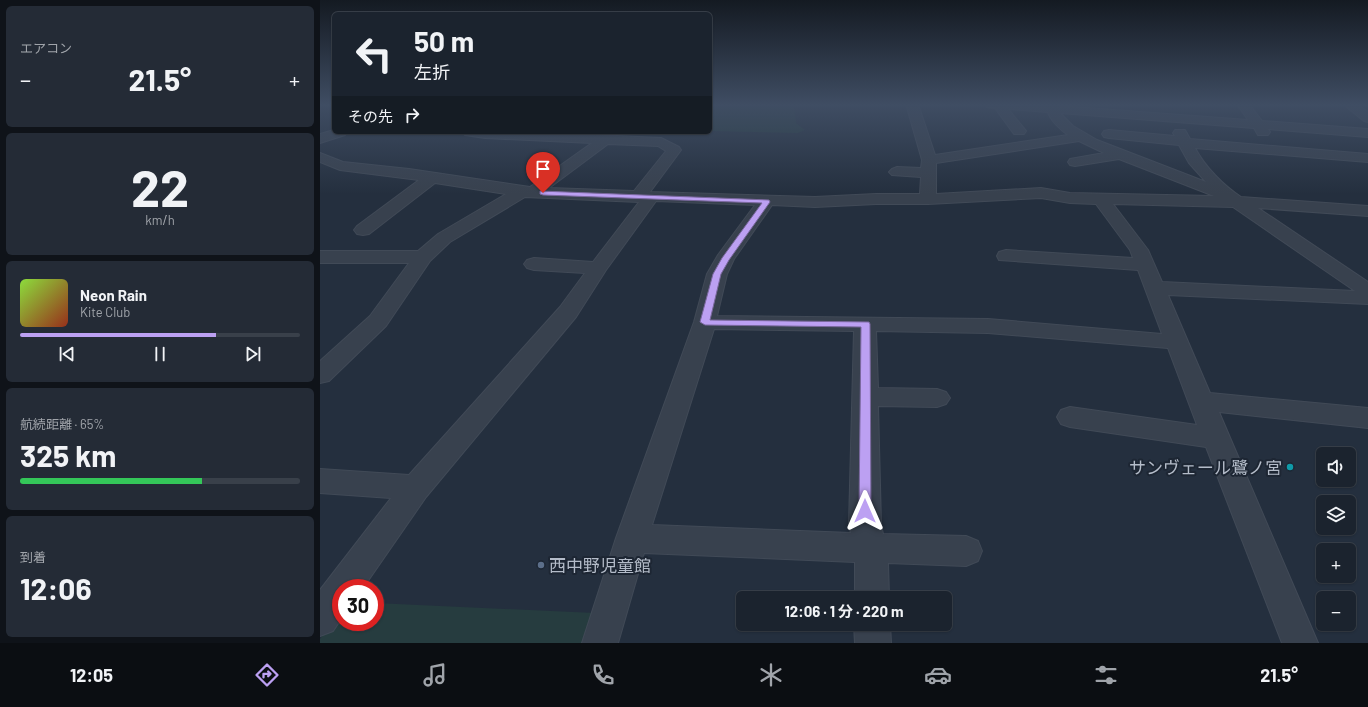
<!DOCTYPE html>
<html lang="ja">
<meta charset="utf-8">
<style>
body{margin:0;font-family:Barlow,"Noto Sans JP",sans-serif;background:#242b36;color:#f1f3f6;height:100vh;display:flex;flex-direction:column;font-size:15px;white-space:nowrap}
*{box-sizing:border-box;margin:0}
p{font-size:13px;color:#a0a4aa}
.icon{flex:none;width:22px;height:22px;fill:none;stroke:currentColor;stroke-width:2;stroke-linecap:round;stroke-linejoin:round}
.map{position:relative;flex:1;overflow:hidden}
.sheet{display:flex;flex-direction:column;gap:6px;padding:6px;background:#0f1319;width:320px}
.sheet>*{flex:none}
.hud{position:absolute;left:12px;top:12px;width:380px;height:122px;border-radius:6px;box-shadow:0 1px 3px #0004,0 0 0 1px #39404a;background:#1b232e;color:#f1f3f6;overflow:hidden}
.fabs{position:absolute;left:996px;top:447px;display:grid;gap:8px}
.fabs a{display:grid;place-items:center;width:40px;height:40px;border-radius:6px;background:#1b232e;box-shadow:0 1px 3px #0004,0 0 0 1px #39404a;font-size:20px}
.speed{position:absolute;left:12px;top:579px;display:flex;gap:8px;font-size:20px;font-weight:700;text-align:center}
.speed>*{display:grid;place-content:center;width:52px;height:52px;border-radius:50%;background:#1b232e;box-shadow:0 1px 3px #0004,0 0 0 1px #39404a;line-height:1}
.speed .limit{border:6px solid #d22;background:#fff;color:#111}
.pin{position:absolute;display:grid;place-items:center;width:34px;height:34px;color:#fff;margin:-41px -17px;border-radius:50% 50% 50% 0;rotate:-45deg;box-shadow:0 0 4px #0007}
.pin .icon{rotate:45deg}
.me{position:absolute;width:44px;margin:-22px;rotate:0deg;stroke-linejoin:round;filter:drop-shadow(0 0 3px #0008)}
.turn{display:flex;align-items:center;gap:14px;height:84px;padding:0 16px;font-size:18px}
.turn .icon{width:52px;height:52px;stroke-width:2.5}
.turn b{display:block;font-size:28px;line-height:34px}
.then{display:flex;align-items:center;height:38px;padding:0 16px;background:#0003;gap:8px;font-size:15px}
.big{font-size:30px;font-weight:700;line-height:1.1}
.sheet .tile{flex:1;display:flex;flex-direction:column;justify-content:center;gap:6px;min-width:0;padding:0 14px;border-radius:6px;background:#242b36}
.sheet .dial{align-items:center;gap:0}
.dial b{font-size:52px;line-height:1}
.song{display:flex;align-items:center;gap:12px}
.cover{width:48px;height:48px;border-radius:6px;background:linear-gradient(135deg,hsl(90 70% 55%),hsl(10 70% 35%))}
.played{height:4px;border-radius:2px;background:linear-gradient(90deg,#bca0f2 70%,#39404a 70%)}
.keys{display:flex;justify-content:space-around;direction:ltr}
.heat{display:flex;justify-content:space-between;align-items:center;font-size:22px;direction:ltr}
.charge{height:6px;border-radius:3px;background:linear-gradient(90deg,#34c759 65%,#39404a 0)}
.trip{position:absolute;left:416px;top:591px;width:216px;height:40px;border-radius:6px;background:#1b232e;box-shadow:0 1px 3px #0004,0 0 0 1px #39404a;font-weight:700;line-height:40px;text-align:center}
.tabs{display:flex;height:64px;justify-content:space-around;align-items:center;background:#0b0e12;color:#a0a4aa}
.tabs .icon{width:28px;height:28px}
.tabs .on{color:#bca0f2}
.tabs b{font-size:18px;color:#f1f3f6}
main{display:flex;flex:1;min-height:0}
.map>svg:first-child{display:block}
.green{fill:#263c3f}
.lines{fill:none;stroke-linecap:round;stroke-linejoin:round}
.minor-casing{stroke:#414a57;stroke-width:2}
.minor{fill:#38414e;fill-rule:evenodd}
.route{fill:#bca0f2;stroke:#7a689d}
.culture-dot{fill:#0f9aa8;stroke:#1d2633;stroke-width:1.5}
.service-dot{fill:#5c6f8a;stroke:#1d2633;stroke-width:1.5}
.labels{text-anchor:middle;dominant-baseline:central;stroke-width:4;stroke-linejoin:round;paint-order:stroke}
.near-poi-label{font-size:17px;fill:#b4bcc9;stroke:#1d2633;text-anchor:end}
</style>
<main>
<section class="sheet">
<div class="tile"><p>エアコン</p>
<div class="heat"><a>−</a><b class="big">21.5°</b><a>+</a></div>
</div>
<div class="tile dial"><b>22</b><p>km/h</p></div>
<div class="tile">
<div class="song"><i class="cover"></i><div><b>Neon Rain</b><p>Kite Club</p></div></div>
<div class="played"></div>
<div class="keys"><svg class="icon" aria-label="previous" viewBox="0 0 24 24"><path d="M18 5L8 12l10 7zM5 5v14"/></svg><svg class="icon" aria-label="pause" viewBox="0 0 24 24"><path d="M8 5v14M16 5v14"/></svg><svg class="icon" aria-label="next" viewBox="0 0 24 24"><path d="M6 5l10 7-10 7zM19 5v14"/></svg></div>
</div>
<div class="tile"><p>航続距離 · 65%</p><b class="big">325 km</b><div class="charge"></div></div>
<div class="tile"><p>到着</p><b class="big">12:06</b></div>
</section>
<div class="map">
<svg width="1048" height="643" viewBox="0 0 1048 643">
<rect width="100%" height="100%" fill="#242f3e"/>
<g class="green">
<polygon points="390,104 474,104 476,123 485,130 478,133 390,131"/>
<polygon points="55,603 275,613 265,643 0,643 0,639 21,611 21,622 55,622"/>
</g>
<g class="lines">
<g class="minor-casing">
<g id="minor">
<path d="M 586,104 L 598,104 L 615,155 L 748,135 C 741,130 730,120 728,112 L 688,109 L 706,131 L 704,134 L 694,134 L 675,108 L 667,107 L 665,104 L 739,104 L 739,106 L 928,120 L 917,104 L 929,104 L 942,121 L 1048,129 L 1048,137 L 948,129 L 950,132 L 948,135 L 938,135 L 934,128 L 740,113 L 753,126 L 777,140 L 886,182 L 869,163 L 859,145 L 789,138 L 784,137 L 782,134 L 784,131 L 789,130 L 855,136 L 853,133 L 855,130 L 865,130 L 870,139 L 1048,154 L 1048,162 L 875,148 C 885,167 904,186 921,197 L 1048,206 L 1048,216 L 938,208 L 1048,282 L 1048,304 L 848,295 L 890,393 L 1048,408 L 1048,428 L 899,412 L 998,643 L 962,643 L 886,447 L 750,427 L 741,424 L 737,417 L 741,410 L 750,407 L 877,425 L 848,348 L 668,333 L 556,331 L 558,388 L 617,389 L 626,392 L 630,398 L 626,404 L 617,407 L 558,406 L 561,525 L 563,534 L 646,536 L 658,541 L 662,551 L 658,561 L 646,566 L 568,563 L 569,598 L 535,598 L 535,562 L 324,553 L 298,643 L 262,643 L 296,538 L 374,322 L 387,274 L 398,255 L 435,205 L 336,201 L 286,270 L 256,317 L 106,497 L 43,588 L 21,588 L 21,619 L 13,631 L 0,636 L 0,590 L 71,498 L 0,493 L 0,469 L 89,475 L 240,307 L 265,273 L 214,270 L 207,268 L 204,264 L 207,260 L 214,258 L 273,262 L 319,202 L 205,197 L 130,242 L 110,261 L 66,326 L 9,381 L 0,383 L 0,361 L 50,316 L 89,263 L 0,263 L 0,251 L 98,251 L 118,234 L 186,194 L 115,183 L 49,234 L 43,235 L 37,234 L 34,230 L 37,226 L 99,180 L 20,170 L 0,162 L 0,153 L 23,162 L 89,169 L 210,187 L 272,143 L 165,138 L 145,135 L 143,132 L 210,132 L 341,138 L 359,147 L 361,150 L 330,192 L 495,197 L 556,194 L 600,194 L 601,177 L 572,175 L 569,172 L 572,169 L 577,167 L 601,168 L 602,160 ZM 759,141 L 784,153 L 750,159 L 748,162 L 750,165 L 755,166 L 799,159 L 894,196 L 750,193 L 721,188 L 616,194 L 616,163 ZM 288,144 L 338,146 L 346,151 L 314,191 L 229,188 ZM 721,198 L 750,203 L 776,204 L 810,250 L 813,258 L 686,250 L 679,252 L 677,256 L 679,260 L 818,270 L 842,334 L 668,319 L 397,316 L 407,274 L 414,259 L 452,205 L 495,207 L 556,204 L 608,204 ZM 793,204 L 913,207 L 1035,291 L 842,282 L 828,250 ZM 394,329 L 534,331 L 529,525 L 531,533 L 332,525 Z"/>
<polygon points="1023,104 1036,104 1048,112 1048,122 1044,121"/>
<polygon points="14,130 14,132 27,132 25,135 0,143 0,134"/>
<polygon points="534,624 570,624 571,643 535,643"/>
</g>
</g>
<use href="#minor" class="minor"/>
</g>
<linearGradient id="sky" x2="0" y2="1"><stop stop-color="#141a22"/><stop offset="0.54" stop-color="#3f4d63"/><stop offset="1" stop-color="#3f4d63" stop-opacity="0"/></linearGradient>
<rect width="1048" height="194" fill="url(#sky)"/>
<polygon class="route" points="220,191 449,200 450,202 409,260 401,274 390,320 549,322 550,324 551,511 549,514 545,516 540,514 539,511 541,327 385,325 380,322 393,274 402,258 442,203 223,195 220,194"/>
<circle class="culture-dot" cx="970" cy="467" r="4"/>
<circle class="service-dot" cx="221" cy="565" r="4"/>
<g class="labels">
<g class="near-poi-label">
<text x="962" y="467">サンヴェール鷺ノ宮</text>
<text x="229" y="565" text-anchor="start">西中野児童館</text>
</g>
</g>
</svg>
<div class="fabs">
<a><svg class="icon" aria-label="sound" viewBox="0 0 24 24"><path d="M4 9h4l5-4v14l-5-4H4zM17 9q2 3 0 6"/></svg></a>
<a><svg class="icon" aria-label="layers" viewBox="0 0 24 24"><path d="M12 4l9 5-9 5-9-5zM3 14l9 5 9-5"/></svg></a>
<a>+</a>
<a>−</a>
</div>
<div class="speed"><div class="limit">30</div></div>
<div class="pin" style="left:223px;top:193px;background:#d93025"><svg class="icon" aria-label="arrive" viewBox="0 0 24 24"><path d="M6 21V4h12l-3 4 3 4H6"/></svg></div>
<svg class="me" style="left:545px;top:511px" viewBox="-20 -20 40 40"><path d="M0-17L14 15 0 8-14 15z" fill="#bca0f2" stroke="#fff" stroke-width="4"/></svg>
<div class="trip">12:06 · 1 分 · 220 m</div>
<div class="hud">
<div class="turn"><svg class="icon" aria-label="left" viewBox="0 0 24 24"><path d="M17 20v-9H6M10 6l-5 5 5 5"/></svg><div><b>50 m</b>左折</div></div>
<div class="then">その先<svg class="icon" aria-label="right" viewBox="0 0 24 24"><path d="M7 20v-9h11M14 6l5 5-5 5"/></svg></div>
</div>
</div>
</main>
<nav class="tabs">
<b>12:05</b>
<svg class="icon on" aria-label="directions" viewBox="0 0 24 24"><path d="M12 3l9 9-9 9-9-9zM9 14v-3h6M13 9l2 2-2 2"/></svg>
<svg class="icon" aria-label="music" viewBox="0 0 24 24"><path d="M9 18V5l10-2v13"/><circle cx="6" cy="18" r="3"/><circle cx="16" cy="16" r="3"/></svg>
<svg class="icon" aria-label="phone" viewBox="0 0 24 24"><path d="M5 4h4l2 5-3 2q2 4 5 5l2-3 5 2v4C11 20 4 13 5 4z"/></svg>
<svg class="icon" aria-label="climate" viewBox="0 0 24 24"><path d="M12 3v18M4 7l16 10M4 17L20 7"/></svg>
<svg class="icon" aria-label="car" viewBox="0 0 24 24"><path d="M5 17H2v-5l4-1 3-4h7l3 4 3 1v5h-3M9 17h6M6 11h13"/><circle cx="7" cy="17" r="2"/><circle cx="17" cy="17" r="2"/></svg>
<svg class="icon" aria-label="filters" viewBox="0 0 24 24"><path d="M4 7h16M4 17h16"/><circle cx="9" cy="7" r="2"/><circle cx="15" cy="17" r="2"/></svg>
<b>21.5°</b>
</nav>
